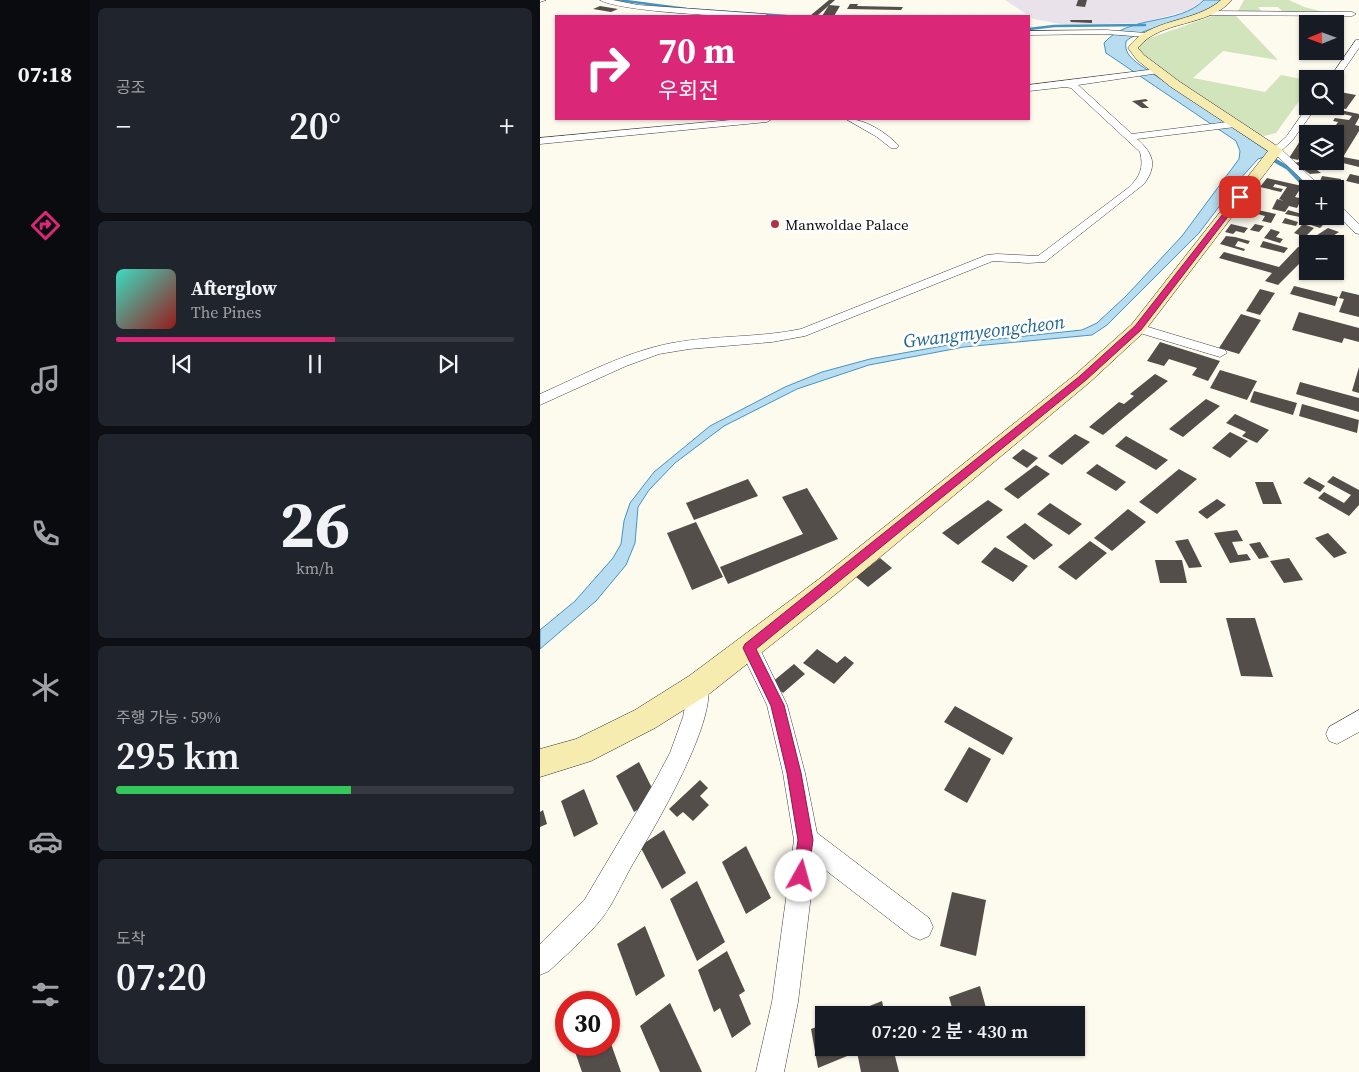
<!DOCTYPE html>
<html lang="ko">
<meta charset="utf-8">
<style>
body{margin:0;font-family:"Source Serif 4","Noto Sans KR",serif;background:#20242c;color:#f1f3f6;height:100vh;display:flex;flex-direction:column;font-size:19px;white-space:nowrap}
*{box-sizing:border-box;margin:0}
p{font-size:16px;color:#9ea1a6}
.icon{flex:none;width:28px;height:28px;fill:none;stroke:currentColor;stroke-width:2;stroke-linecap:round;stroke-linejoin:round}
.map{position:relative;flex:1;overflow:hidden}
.side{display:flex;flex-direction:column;gap:8px;padding:8px;background:#0d0f14;width:450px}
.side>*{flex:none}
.top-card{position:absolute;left:15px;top:15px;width:475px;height:105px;border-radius:0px;box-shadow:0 1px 4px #0004;background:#db2777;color:#fff;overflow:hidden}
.needle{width:32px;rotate:269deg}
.tools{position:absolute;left:759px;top:15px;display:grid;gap:10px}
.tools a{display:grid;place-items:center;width:45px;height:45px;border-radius:0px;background:#171b24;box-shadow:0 1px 4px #0004;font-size:25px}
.speed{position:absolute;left:15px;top:991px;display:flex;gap:10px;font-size:25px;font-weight:700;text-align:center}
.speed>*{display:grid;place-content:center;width:65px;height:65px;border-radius:50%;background:#171b24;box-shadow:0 1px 4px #0004;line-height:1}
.speed .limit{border:8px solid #d22;background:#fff;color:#111}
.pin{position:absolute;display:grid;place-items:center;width:42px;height:42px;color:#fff;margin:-21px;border-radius:10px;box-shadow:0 2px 8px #0006}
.me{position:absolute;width:55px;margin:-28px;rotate:7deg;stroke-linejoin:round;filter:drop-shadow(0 0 4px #0008)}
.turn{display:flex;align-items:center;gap:18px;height:105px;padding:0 20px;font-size:22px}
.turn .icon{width:65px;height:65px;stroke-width:2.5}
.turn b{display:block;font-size:35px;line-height:42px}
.big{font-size:38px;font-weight:600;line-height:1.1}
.side .card{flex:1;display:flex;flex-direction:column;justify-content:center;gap:8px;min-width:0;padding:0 18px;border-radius:8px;background:#20242c}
.side .dial{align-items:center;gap:0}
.dial b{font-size:65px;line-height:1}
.song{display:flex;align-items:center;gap:15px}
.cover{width:60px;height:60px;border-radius:8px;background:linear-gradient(135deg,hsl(170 70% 55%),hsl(0 70% 35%))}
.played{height:5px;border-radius:2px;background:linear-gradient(90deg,#db2777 55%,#363941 55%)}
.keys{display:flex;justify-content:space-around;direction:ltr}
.heat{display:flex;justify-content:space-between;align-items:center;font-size:28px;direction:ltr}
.charge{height:8px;border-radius:4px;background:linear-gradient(90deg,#34c759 59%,#363941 0)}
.trip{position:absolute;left:275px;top:1006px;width:270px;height:50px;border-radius:0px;background:#171b24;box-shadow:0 1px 4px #0004;font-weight:600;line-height:50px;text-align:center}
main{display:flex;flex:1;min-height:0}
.tabs{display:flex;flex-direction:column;width:90px;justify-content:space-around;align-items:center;background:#090b0e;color:#9ea1a6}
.tabs .icon{width:35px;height:35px}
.tabs .selected{color:#db2777}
.tabs b{font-size:22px;color:#f1f3f6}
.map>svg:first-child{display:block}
.industrial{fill:#eae2eb}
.green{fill:#d2e4bb}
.water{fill:#b8ddf0;stroke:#4694c0}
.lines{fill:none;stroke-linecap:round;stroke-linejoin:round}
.stream-far1{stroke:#4694c0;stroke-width:2.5}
.stream{stroke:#4694c0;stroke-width:4}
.building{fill:#544e4a}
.street-casing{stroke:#404040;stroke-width:1}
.secondary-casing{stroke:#2f2f2f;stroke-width:1}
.street{fill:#fff;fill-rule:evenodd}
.secondary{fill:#f7ecb0;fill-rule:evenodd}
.route{fill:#db2777;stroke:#8e194d}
.poi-dot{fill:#af333d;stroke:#fff;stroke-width:2}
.labels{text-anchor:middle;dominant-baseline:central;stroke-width:5;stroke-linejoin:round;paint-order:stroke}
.far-poi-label{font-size:15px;fill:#0d0d0d;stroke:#fff;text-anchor:start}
.water-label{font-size:19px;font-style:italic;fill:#236692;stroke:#fff}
</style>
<main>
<nav class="tabs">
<b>07:18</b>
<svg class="icon selected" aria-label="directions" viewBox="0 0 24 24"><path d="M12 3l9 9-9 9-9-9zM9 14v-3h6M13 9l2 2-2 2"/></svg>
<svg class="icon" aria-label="music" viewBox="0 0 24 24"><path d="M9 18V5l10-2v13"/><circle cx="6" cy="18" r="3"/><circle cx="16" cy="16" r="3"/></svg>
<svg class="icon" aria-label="phone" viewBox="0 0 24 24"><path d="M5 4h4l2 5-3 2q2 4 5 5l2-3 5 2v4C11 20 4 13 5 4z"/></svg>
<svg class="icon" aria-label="climate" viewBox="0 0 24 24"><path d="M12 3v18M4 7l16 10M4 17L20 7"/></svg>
<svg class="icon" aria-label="car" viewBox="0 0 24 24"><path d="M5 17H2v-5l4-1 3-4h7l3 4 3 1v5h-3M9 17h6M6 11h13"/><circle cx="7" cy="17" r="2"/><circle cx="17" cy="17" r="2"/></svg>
<svg class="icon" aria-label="filters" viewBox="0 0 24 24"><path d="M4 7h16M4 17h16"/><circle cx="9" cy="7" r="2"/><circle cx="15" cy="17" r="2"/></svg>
</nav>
<section class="side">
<div class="card"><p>공조</p>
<div class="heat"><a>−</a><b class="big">20°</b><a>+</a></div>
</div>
<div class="card">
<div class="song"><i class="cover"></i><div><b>Afterglow</b><p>The Pines</p></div></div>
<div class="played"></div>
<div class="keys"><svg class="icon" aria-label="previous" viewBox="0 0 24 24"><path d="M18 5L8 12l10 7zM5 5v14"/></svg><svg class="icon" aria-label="pause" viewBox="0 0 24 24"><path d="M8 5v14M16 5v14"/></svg><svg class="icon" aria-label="next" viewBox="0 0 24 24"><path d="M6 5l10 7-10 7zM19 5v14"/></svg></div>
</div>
<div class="card dial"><b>26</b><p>km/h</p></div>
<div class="card"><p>주행 가능 · 59%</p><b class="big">295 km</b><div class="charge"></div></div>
<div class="card"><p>도착</p><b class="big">07:20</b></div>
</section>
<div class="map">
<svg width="819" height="1072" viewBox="0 0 819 1072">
<rect width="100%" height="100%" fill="#fdfaee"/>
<polygon class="industrial" points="465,0 664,0 651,10 601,23 526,25 494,19"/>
<g class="green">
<polygon points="704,0 749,0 764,7 784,12 743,12 738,7 718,7 722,12 697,13"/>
<polygon points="678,14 696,16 738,60 683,51 653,78 725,92 741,75 767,80 767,90 736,133 724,136 718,134 606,60 600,52 600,46 607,39"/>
</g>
<path class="water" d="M 664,0 L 681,0 C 663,26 611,21 586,41 C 584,53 591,58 600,65 L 729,152 L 724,157 L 718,159 L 700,179 L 659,233 L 567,325 L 552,335 L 424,347 L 329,365 L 257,389 L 184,426 L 135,463 L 109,490 L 98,507 L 95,543 L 86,565 L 56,601 L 0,649 L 0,630 L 35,601 L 73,558 L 81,544 L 84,521 L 90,503 L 114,472 L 170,426 L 245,387 L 282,372 L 330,359 L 419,343 L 542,330 L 557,323 L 586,296 L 642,236 L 699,159 L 700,151 L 696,141 L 566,53 L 564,43 C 589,14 639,26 664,0 Z"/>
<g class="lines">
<g class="stream-far1">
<polyline points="78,0 147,9 247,16"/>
<polyline points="489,29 514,26 605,25"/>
</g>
<polyline class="stream" points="729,157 748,168 768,189"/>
</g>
<g class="building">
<polygon points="289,0 295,0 277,16 271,15"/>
<polygon points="538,0 547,0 545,7 536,6"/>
<polygon points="310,4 318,4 317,6 363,7 361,10 307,9"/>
<polygon points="289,5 300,6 294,16 282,16"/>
<polygon points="60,6 78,9 71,12 53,9"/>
<polygon points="530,20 552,20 552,23 531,22"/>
<polygon points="795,91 816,95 806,109 795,107"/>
<polygon points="606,99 608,101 602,102 609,108 602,108 592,101"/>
<polygon points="800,110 819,114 819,118 815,125 819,126 819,131 803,157 819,160 819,167 795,161 795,134 790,134 798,122 793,121 795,118 809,120 812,116 798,113"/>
<polygon points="760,141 768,143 768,148 758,160 749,158"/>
<polygon points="765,161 781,173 770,174 754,163"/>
<polygon points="810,174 819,176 819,184 806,181"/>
<polygon points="782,176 801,179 800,184 780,181"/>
<polygon points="727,178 762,186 755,197 768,200 768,210 759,208 761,204 759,204 757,208 749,206 745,212 732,209 737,199 744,201 739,199 747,187 735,184 733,187 743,189 741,192 720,187"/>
<polygon points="704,207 727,212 736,214 731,223 722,221 725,216 710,212 707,217 699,215"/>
<polygon points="748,210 762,214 760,217 745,214"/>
<polygon points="773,216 782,218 777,223 783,225 780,228 765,223"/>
<polygon points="745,218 758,222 756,226 742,223"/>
<polygon points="691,224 708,228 704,233 696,231 693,234 685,232"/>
<polygon points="715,224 724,226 719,232 710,230"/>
<polygon points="763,224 774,228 765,237 754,233"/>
<polygon points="788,228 799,232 782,243 771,239"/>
<polygon points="731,229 740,232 736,237 743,239 740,243 724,238"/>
<polygon points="686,236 695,237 710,241 708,244 698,241 695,246 705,249 704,251 680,244"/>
<polygon points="723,241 748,248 744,253 720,247"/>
<polygon points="758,247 768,250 768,255 738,285 725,281 732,273 679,258 684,252 739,267"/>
<polygon points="754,286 798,297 795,306 750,294"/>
<polygon points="720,289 735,293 720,315 706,311"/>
<polygon points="802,291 819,295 819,317 799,312 804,299 799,298"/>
<polygon points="759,312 819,328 819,342 804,338 802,343 752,330"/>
<polygon points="701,314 721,320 699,354 679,348"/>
<polygon points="620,342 680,361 668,381 652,375 657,368 629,359 624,366 607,361"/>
<polygon points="819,367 819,393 812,391"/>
<polygon points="680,370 717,381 707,400 670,388"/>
<polygon points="615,374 628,381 563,435 549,427 579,402 584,404 594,396 590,394"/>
<polygon points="760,382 819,398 819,412 756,394"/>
<polygon points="714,391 757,403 753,415 710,402"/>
<polygon points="666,399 680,406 643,437 629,429"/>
<polygon points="762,404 819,420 817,433 759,416"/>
<polygon points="695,414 729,430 717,443 702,436 706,432 686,423"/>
<polygon points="690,432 708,441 690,458 672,448"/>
<polygon points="535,434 550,442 522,465 508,456"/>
<polygon points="586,436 628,460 616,470 575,446"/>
<polygon points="483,449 498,458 487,468 472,458"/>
<polygon points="557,464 586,482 576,491 546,473"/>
<polygon points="496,465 510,474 478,499 464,489"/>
<polygon points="639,469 657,479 617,514 599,502"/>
<polygon points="793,476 819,490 819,505 809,516 778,498 784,492 804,503 811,495 787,482"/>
<polygon points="769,477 785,486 780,492 763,483"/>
<polygon points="208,479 218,496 154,520 146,503"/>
<polygon points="715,482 733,482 742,504 723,504"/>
<polygon points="267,488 298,539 188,584 180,567 263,534 242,497"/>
<polygon points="677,499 686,505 667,519 658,512"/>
<polygon points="448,500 463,510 418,545 402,533"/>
<polygon points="510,503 542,524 529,535 497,514"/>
<polygon points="588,509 606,522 572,551 554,538"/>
<polygon points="156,522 183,577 152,590 127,533"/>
<polygon points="485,523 513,545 494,560 466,537"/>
<polygon points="697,530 703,541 692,542 698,555 707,554 711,560 690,563 674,533"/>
<polygon points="788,533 807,553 794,558 775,538"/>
<polygon points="648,539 662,567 649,568 635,541"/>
<polygon points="550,541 567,553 536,580 518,567"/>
<polygon points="720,542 729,557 719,559 709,544"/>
<polygon points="455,547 488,566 473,582 441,562"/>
<polygon points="340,558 352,568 328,587 316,577"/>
<polygon points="749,558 763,580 744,583 730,561"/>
<polygon points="615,560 642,560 647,583 620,583"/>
<polygon points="686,618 715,618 733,677 701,676"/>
<polygon points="277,649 297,663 305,656 314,663 294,684 263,663"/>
<polygon points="254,664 265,674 243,693 231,683"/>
<polygon points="415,706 473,738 463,755 404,722"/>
<polygon points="429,747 451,759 427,803 404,790"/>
<polygon points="99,762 117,798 94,812 76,776"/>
<polygon points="160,780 168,788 160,796 169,805 153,821 143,812 137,817 129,809"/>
<polygon points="44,789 58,824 34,837 21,801"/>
<polygon points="3,810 7,824 0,827 0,812"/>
<polygon points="124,830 146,873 122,889 100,846"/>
<polygon points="206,846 231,898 206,914 182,862"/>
<polygon points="157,881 185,942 157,961 130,899"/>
<polygon points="412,892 446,900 436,956 400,946"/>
<polygon points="105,926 125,976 96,996 77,944"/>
<polygon points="187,951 205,991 199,995 211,1024 192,1038 180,1008 174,1012 158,970"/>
<polygon points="440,986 448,1015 414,1015 409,997"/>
<polygon points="342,1001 345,1015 307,1015"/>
<polygon points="130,1003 162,1072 120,1072 100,1026"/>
<polygon points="284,1024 284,1048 353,1048 359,1072 321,1072 317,1052 278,1068 271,1029"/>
<polygon points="69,1038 81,1072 42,1072 33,1046 69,1045"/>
</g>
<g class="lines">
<g class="street-casing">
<g id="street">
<polygon points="0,0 6,0 0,2"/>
<path d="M 60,0 L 73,0 L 98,5 L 225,14 L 229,16 C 201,18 79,12 60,0 Z"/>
<polygon points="668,11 812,12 816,14 812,16 671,15 668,15"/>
<polygon points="566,30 606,33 610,35 606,37 566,34 489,35 489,31"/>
<polygon points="816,40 819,40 819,48 796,81 795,79 789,79"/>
<path d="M 616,69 L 619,69 L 619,73 L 538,85 L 592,134 L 695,121 L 700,124 L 695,127 L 597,139 C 613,153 618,165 604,184 L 505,262 L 488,263 L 453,261 L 265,336 L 232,342 L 149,349 L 119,354 L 86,366 L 0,405 L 0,394 C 43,375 85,352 132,343 C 175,335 219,338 261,329 L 447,255 L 457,254 L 498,256 L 588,188 C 600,177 604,168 600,152 L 531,88 L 525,87 L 489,91 L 489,85 Z"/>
<polygon points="768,106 777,106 752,141 742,150 783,189 772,189 731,150 746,137"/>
<polygon points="201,119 232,119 227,122 0,144 0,138"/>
<path d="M 306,119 C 324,118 347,133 359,146 L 357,148 L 351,148 L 337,137 Z"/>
<polygon points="795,203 799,204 819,224 819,234 815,233 795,212"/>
<polygon points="598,324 685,350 687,353 680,357 593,331 591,328 593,325"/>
<polygon points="209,639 216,641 247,705 265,773 277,833 389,918 393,927 389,936 380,940 371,936 275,862 258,1002 244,1072 216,1072 232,1002 254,840 243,773 227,705 199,647 202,641"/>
<path d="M 159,676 L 166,679 C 183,714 111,833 91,867 C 82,883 74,902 63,917 C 48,936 27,954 9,971 L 0,975 L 0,944 L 45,899 L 115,781 L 130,753 L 143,717 L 149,685 L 152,679 Z"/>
<polygon points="819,710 819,732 797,744 789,741 786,734 789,727"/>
</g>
</g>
<g class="secondary-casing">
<path id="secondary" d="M 681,0 L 692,0 C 668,28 620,19 598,48 L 604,55 L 640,82 L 743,150 L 604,332 L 550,382 L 297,593 L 169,694 L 115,728 L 51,761 L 0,777 L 0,749 L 36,739 L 95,710 L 149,676 L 279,579 L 536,374 L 592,324 L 728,151 L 631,87 L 597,60 L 588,48 C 610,17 654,24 681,0 Z"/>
</g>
<use href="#street" class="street"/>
<use href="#secondary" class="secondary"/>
</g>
<polygon class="route" points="697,196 703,197 601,330 546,380 216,649 244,705 261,773 273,840 267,882 261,884 256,882 253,876 258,840 247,773 231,706 203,648 205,644 540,376 595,326"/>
<circle class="poi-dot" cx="235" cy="224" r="5"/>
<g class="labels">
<g class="far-poi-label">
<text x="245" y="224">Manwoldae Palace</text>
</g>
<g class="water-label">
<text transform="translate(444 331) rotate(-7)">Gwangmyeongcheon</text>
</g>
</g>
</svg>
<div class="tools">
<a><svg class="needle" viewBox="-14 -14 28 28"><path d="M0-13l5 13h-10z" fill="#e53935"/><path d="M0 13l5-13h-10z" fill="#9ea1a6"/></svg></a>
<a><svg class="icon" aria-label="search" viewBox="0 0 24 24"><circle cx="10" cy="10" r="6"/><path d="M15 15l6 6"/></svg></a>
<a><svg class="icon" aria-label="layers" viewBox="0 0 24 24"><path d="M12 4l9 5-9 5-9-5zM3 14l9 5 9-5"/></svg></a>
<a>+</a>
<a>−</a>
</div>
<div class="speed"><div class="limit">30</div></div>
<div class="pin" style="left:700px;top:197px;background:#d93025"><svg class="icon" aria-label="arrive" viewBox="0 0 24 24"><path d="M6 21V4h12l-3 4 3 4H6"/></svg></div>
<svg class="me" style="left:261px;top:876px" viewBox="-20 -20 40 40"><circle r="19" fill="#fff"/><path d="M0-13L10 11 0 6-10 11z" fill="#db2777"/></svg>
<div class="trip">07:20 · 2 분 · 430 m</div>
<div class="top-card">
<div class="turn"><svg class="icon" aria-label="right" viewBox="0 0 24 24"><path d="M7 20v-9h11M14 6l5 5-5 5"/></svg><div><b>70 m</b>우회전</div></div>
</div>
</div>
</main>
